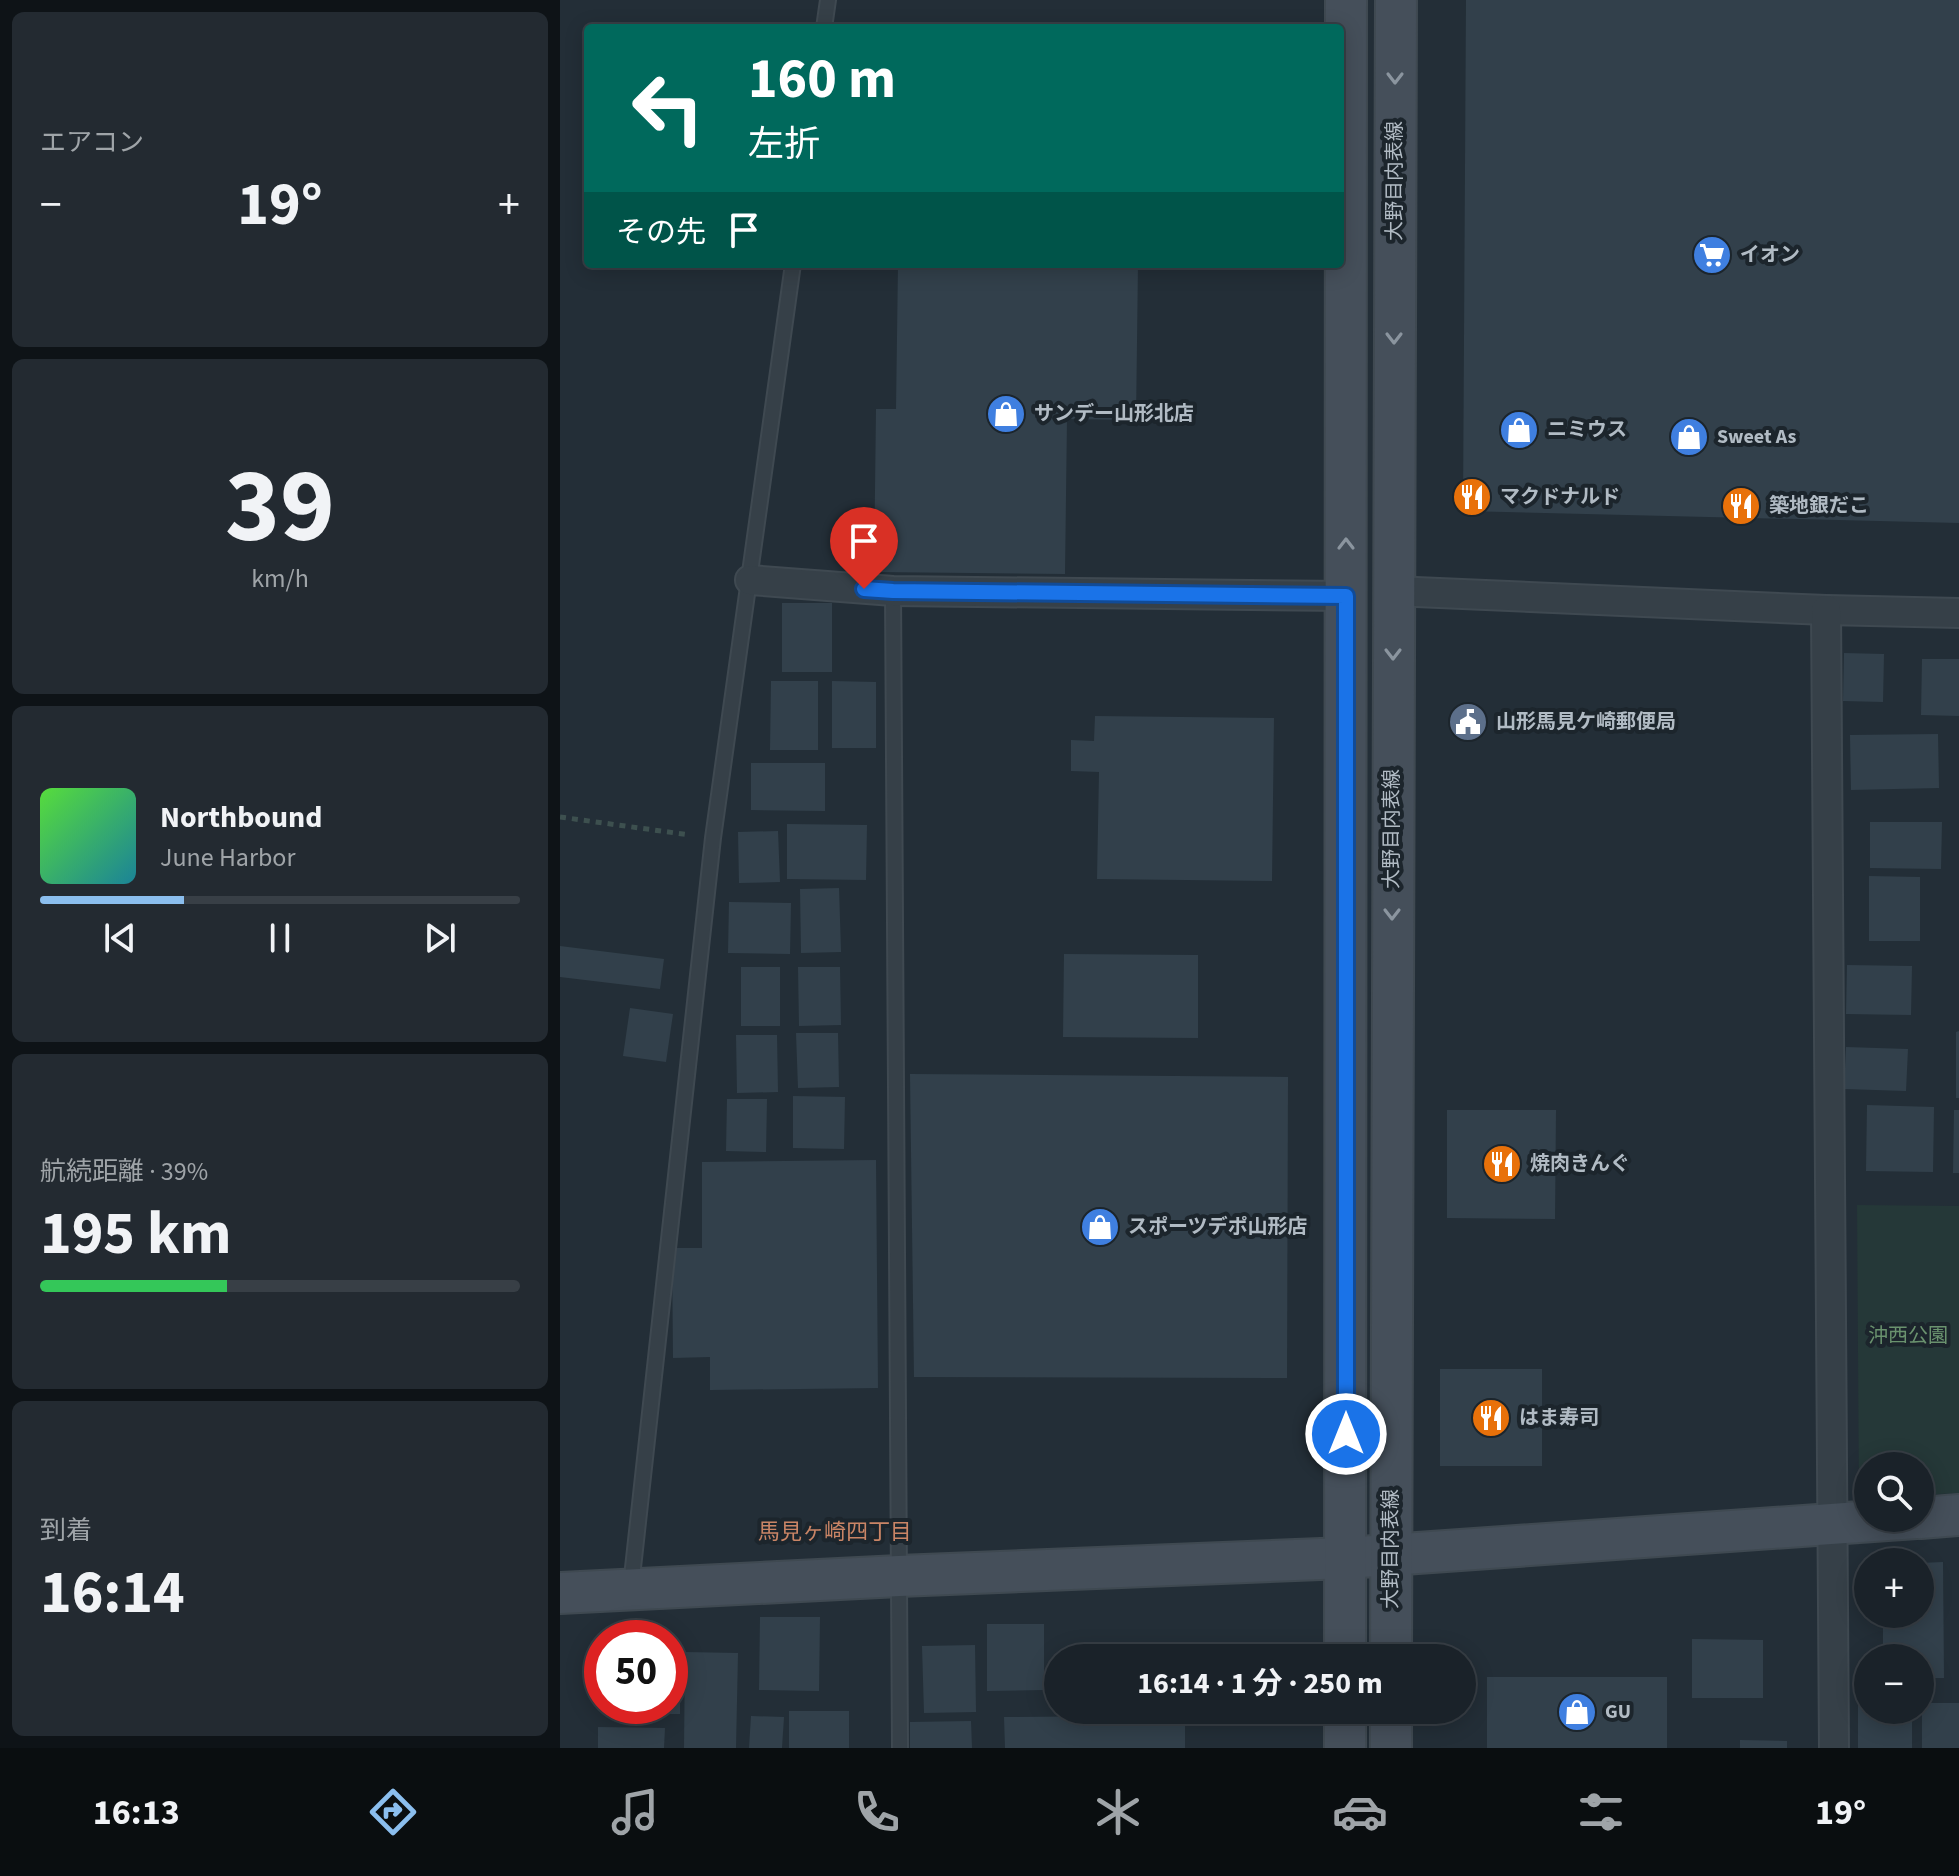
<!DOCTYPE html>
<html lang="ja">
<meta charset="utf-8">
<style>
body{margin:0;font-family:"Source Sans 3","Noto Sans JP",sans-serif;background:#232a31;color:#f1f3f6;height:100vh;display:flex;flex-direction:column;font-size:30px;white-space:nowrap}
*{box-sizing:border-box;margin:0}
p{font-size:26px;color:#9fa4a8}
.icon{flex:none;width:44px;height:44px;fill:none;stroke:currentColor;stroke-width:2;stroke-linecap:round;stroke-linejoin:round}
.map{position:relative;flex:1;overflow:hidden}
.drawer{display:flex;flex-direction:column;gap:12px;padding:12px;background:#0e1317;width:560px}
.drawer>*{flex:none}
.top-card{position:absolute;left:24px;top:24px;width:760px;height:244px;border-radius:8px;box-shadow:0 4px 20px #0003,0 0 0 2px #383f46;background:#00695c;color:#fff;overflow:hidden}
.fabs{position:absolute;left:1294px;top:1452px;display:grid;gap:16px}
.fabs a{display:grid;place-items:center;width:80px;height:80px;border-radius:50%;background:#1a2229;box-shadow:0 4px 20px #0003,0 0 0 2px #383f46;font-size:40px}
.speed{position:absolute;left:24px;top:1620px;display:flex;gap:16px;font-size:40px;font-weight:700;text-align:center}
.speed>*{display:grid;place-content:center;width:104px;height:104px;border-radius:50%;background:#1a2229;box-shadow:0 4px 20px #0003,0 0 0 2px #383f46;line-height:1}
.speed .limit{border:12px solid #d22;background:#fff;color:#111}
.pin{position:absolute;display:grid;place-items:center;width:68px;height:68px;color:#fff;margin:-82px -34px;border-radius:50% 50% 50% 0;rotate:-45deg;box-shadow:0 0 8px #0007}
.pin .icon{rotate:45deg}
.me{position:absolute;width:88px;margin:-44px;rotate:0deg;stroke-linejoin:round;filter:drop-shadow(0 0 6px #0008)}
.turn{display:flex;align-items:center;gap:28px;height:168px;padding:0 32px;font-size:36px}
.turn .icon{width:104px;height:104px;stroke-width:2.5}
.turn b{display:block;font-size:56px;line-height:68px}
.then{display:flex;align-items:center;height:76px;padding:0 32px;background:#0003;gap:16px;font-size:30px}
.big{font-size:60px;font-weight:700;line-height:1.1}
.drawer .widget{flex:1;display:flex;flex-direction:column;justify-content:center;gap:12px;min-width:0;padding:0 28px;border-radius:12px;background:#232a31}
.drawer .dial{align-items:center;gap:0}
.dial b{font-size:104px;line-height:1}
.song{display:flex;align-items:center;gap:24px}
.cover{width:96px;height:96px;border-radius:12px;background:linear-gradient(135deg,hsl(110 70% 55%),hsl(190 70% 35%))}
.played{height:8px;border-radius:4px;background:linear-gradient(90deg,#8bbeee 30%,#383f46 30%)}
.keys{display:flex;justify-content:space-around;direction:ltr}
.heat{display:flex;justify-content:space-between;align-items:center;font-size:44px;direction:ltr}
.charge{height:12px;border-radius:6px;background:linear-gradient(90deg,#34c759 39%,#383f46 0)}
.trip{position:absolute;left:484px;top:1644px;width:432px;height:80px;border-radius:40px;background:#1a2229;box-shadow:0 4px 20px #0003,0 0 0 2px #383f46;font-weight:700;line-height:80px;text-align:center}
.menu{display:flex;height:128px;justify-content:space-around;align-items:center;background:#0a0e10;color:#9fa4a8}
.menu .icon{width:56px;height:56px}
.menu .current{color:#8bbeee}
.menu b{font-size:36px;color:#f1f3f6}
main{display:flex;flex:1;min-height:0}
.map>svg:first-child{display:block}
.park{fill:#253838}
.building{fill:#32404b}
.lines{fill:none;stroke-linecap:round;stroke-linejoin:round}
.lane-casing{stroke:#3f4951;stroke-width:18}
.street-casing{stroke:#3f4951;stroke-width:32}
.secondary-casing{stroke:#3f4951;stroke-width:44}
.path{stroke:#3d504f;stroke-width:5;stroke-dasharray:6 6;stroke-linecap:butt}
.lane{stroke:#364048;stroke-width:14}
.street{stroke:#364048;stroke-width:28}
.secondary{stroke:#454f5a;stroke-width:40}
.oneway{stroke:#8b959f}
.route-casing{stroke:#114b97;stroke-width:20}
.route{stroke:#1a73e8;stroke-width:14}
.labels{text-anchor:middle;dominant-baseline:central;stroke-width:8;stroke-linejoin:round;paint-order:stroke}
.street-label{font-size:20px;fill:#b1bbc4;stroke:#1c252c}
.poi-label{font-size:20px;font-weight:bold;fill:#b1bbc4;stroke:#1c252c;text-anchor:start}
.park-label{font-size:20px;fill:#6a926e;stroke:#1c252c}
.neighbourhood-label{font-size:22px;fill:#ca8566;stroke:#1c252c}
</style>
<main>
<section class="drawer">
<div class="widget"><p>エアコン</p>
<div class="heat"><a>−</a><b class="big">19°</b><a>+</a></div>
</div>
<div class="widget dial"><b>39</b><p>km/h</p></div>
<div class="widget">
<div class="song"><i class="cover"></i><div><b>Northbound</b><p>June Harbor</p></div></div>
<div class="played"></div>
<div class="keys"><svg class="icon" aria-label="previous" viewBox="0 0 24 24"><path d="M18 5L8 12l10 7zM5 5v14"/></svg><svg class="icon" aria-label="pause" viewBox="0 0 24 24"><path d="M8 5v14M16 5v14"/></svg><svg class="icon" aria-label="next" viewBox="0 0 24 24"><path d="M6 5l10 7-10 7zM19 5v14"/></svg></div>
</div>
<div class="widget"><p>航続距離 · 39%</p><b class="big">195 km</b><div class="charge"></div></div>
<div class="widget"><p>到着</p><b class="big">16:14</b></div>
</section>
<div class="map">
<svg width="1399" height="1748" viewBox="0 0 1399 1748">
<rect width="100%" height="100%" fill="#232e37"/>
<polygon class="park" points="1297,1205 1399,1206 1399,1493 1360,1495 1360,1466 1308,1466 1308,1498 1299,1499"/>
<g class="building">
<polygon points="906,0 1399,0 1399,523 903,511"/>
<polygon points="338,264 578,264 576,420 507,419 505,574 314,572 316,409 336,409"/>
<rect x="222" y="603" width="50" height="69"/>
<polygon points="1284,653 1324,654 1323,702 1283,701"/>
<polygon points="1362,659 1399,659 1399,716 1361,715"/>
<polygon points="211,681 258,681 258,750 210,750"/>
<polygon points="272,681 316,682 316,748 272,748"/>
<polygon points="535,716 714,718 712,881 537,879 539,772 511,771 511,740 534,741"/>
<polygon points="1378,734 1379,788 1291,790 1290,735"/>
<polygon points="191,763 265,763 265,811 191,810"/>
<polygon points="1310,822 1382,822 1381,869 1310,868"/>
<polygon points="227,824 307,825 306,880 227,879"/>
<polygon points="218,831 220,882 179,883 178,832"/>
<polygon points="1309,876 1360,877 1360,941 1309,941"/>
<polygon points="279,888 281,952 241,953 240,889"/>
<polygon points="169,902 231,903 230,954 168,953"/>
<polygon points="0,946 104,959 100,989 0,977"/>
<polygon points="504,954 638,955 638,1038 503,1037"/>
<polygon points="1287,965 1352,966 1351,1015 1286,1014"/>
<rect x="181" y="967" width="39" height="59"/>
<polygon points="238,967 280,967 281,1025 239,1026"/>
<polygon points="70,1008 113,1014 106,1062 63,1056"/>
<polygon points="1399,1031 1399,1098 1396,1098 1396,1032"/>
<polygon points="236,1033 278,1033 279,1087 238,1088"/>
<polygon points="176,1035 217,1035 218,1092 177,1093"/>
<polygon points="1286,1047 1348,1049 1346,1091 1284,1089"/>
<polygon points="350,1074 728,1077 727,1378 354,1377"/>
<polygon points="233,1096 285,1097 284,1149 233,1148"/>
<polygon points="167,1099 207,1099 206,1152 166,1151"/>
<polygon points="1307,1105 1374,1107 1373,1172 1306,1171"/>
<polygon points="887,1110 996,1110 995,1219 887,1218"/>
<polygon points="1394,1110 1399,1110 1399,1173 1393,1173"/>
<polygon points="316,1160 318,1388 150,1390 150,1357 113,1358 112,1248 142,1248 142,1162"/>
<rect x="880" y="1369" width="102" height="97"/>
<polygon points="1383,1562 1384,1678 1360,1678 1360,1658 1323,1658 1323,1614 1360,1614 1360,1563"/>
<polygon points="200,1617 260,1617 259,1691 199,1690"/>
<polygon points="427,1624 484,1624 484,1690 427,1691"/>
<polygon points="1132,1639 1203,1640 1203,1698 1132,1698"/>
<rect x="560" y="1642" width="64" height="16"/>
<polygon points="415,1645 416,1712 364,1713 362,1646"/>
<polygon points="110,1651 120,1651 120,1714 58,1714 58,1706 110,1706"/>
<polygon points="125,1652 178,1653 176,1748 124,1748"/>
<rect x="927" y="1677" width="180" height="71"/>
<polygon points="1298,1693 1308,1693 1308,1710 1352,1710 1352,1748 1298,1748"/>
<rect x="1362" y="1703" width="37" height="45"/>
<polygon points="560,1710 625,1710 625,1748 445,1748 444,1717 560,1716"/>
<rect x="229" y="1711" width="60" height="37"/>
<polygon points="191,1716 224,1717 222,1748 189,1748"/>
<polygon points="411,1721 412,1748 350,1748 350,1722"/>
<polygon points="38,1727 105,1728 104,1748 38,1748"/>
<polygon points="1180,1740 1227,1741 1227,1748 1180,1748"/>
</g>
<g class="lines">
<g class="lane-casing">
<g id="lane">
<polyline points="264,28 268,0"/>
<polyline points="333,591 340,1748"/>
<polyline points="71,1586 153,838 233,264"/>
</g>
</g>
<g class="street-casing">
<g id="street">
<polyline points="190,580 333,591 786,596"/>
<polyline points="833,591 1266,610 1399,613"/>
<polyline points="1266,610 1274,1748"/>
</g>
</g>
<g class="secondary-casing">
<g id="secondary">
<polyline points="1360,1518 1399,1515"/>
<polyline points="0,1593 339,1576 786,1558 1356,1518"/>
<polyline points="785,1658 786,0"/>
<polyline points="831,1658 836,0"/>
<polyline points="785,1748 785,1710"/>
<polyline points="831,1748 831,1710"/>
</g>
</g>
<polyline class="path" points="0,817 130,835"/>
<use href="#lane" class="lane"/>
<use href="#street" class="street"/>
<use href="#secondary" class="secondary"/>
</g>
<defs><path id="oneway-chevron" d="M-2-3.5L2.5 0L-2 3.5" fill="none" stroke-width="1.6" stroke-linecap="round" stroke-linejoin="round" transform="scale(2)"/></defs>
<g class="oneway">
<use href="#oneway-chevron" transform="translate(835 78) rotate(90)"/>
<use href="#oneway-chevron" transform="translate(834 338) rotate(90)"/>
<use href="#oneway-chevron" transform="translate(786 544) rotate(-90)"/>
<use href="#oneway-chevron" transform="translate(833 654) rotate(90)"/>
<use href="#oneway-chevron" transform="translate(832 914) rotate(90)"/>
</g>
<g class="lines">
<g class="route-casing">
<polyline id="route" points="304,589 333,591 786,596 786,1434"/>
</g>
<use href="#route" class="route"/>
</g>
<defs>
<g id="supermarket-disc" transform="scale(2)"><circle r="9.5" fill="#3f7fe0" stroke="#1c252c"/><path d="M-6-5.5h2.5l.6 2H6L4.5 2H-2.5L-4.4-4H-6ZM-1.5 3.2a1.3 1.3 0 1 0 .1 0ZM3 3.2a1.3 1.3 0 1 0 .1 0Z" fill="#fff"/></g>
<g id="shop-disc" transform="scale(2)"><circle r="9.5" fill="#3f7fe0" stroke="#1c252c"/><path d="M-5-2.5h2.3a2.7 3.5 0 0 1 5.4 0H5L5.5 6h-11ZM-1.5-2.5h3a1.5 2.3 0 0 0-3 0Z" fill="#fff"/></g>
<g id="restaurant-disc" transform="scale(2)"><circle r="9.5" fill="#e8710a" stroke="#1c252c"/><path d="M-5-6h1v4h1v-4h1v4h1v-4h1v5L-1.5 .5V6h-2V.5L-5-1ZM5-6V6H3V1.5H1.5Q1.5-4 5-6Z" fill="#fff"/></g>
<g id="civic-disc" transform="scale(2)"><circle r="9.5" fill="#5c6f8a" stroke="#1c252c"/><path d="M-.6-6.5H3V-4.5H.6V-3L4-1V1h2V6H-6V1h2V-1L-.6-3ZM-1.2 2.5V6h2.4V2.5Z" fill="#fff"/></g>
</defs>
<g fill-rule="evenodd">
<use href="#supermarket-disc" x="1152" y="255"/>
<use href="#shop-disc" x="446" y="414"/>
<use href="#shop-disc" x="959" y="430"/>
<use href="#shop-disc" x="1129" y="437"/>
<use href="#restaurant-disc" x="912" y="497"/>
<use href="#restaurant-disc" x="1181" y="506"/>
<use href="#civic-disc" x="908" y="722"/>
<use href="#restaurant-disc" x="942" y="1164"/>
<use href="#shop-disc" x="540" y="1227"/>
<use href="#restaurant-disc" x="931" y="1418"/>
<use href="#shop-disc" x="1017" y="1712"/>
</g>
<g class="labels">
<g class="street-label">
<text transform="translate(835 181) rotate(-90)">大野目内表線</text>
<text transform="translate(832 829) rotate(-90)">大野目内表線</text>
<text transform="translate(831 1549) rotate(-90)">大野目内表線</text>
</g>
<g class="poi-label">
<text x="1180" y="255">イオン</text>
<text x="474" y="414">サンデー山形北店</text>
<text x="987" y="430">ニミウス</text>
<text x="1157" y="437">Sweet As</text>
<text x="940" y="497">マクドナルド</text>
<text x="1209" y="506">築地銀だこ</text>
<text x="936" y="722">山形馬見ケ崎郵便局</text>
<text x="970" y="1164">焼肉きんぐ</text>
<text x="568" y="1227">スポーツデポ山形店</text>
<text x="959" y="1418">はま寿司</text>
<text x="1045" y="1712">GU</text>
</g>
<g class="park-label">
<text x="1348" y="1336">沖西公園</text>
</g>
<g class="neighbourhood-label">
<text x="275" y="1532">馬見ヶ崎四丁目</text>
</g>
</g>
</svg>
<div class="fabs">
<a><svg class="icon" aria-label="search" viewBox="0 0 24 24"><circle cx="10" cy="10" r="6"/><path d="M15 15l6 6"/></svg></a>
<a>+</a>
<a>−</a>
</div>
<div class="speed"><div class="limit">50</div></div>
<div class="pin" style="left:304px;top:589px;background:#d93025"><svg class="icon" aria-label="arrive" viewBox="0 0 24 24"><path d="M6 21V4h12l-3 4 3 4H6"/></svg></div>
<svg class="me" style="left:786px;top:1434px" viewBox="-20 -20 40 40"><circle r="17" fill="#1a73e8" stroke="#fff" stroke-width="3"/><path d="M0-11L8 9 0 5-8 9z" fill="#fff"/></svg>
<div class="trip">16:14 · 1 分 · 250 m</div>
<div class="top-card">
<div class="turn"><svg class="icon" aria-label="left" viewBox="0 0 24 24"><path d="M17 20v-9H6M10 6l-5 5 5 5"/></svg><div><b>160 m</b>左折</div></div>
<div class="then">その先<svg class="icon" aria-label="arrive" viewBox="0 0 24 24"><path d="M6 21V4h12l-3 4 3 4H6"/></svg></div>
</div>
</div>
</main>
<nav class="menu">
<b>16:13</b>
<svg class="icon current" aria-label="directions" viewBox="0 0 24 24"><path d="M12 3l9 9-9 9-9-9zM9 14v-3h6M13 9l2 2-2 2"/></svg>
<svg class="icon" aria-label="music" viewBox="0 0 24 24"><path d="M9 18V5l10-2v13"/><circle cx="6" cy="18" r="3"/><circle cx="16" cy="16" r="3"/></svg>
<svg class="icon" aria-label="phone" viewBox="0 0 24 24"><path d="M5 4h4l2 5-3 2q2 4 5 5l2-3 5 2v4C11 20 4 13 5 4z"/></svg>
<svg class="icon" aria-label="climate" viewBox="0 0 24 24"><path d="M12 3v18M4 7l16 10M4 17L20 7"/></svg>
<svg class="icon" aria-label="car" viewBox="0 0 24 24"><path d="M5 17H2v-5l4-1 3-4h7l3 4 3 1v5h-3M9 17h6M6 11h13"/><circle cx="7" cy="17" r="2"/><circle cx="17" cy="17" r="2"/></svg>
<svg class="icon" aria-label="filters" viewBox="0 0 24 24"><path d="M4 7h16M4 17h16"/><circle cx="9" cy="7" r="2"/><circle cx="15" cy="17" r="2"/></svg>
<b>19°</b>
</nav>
